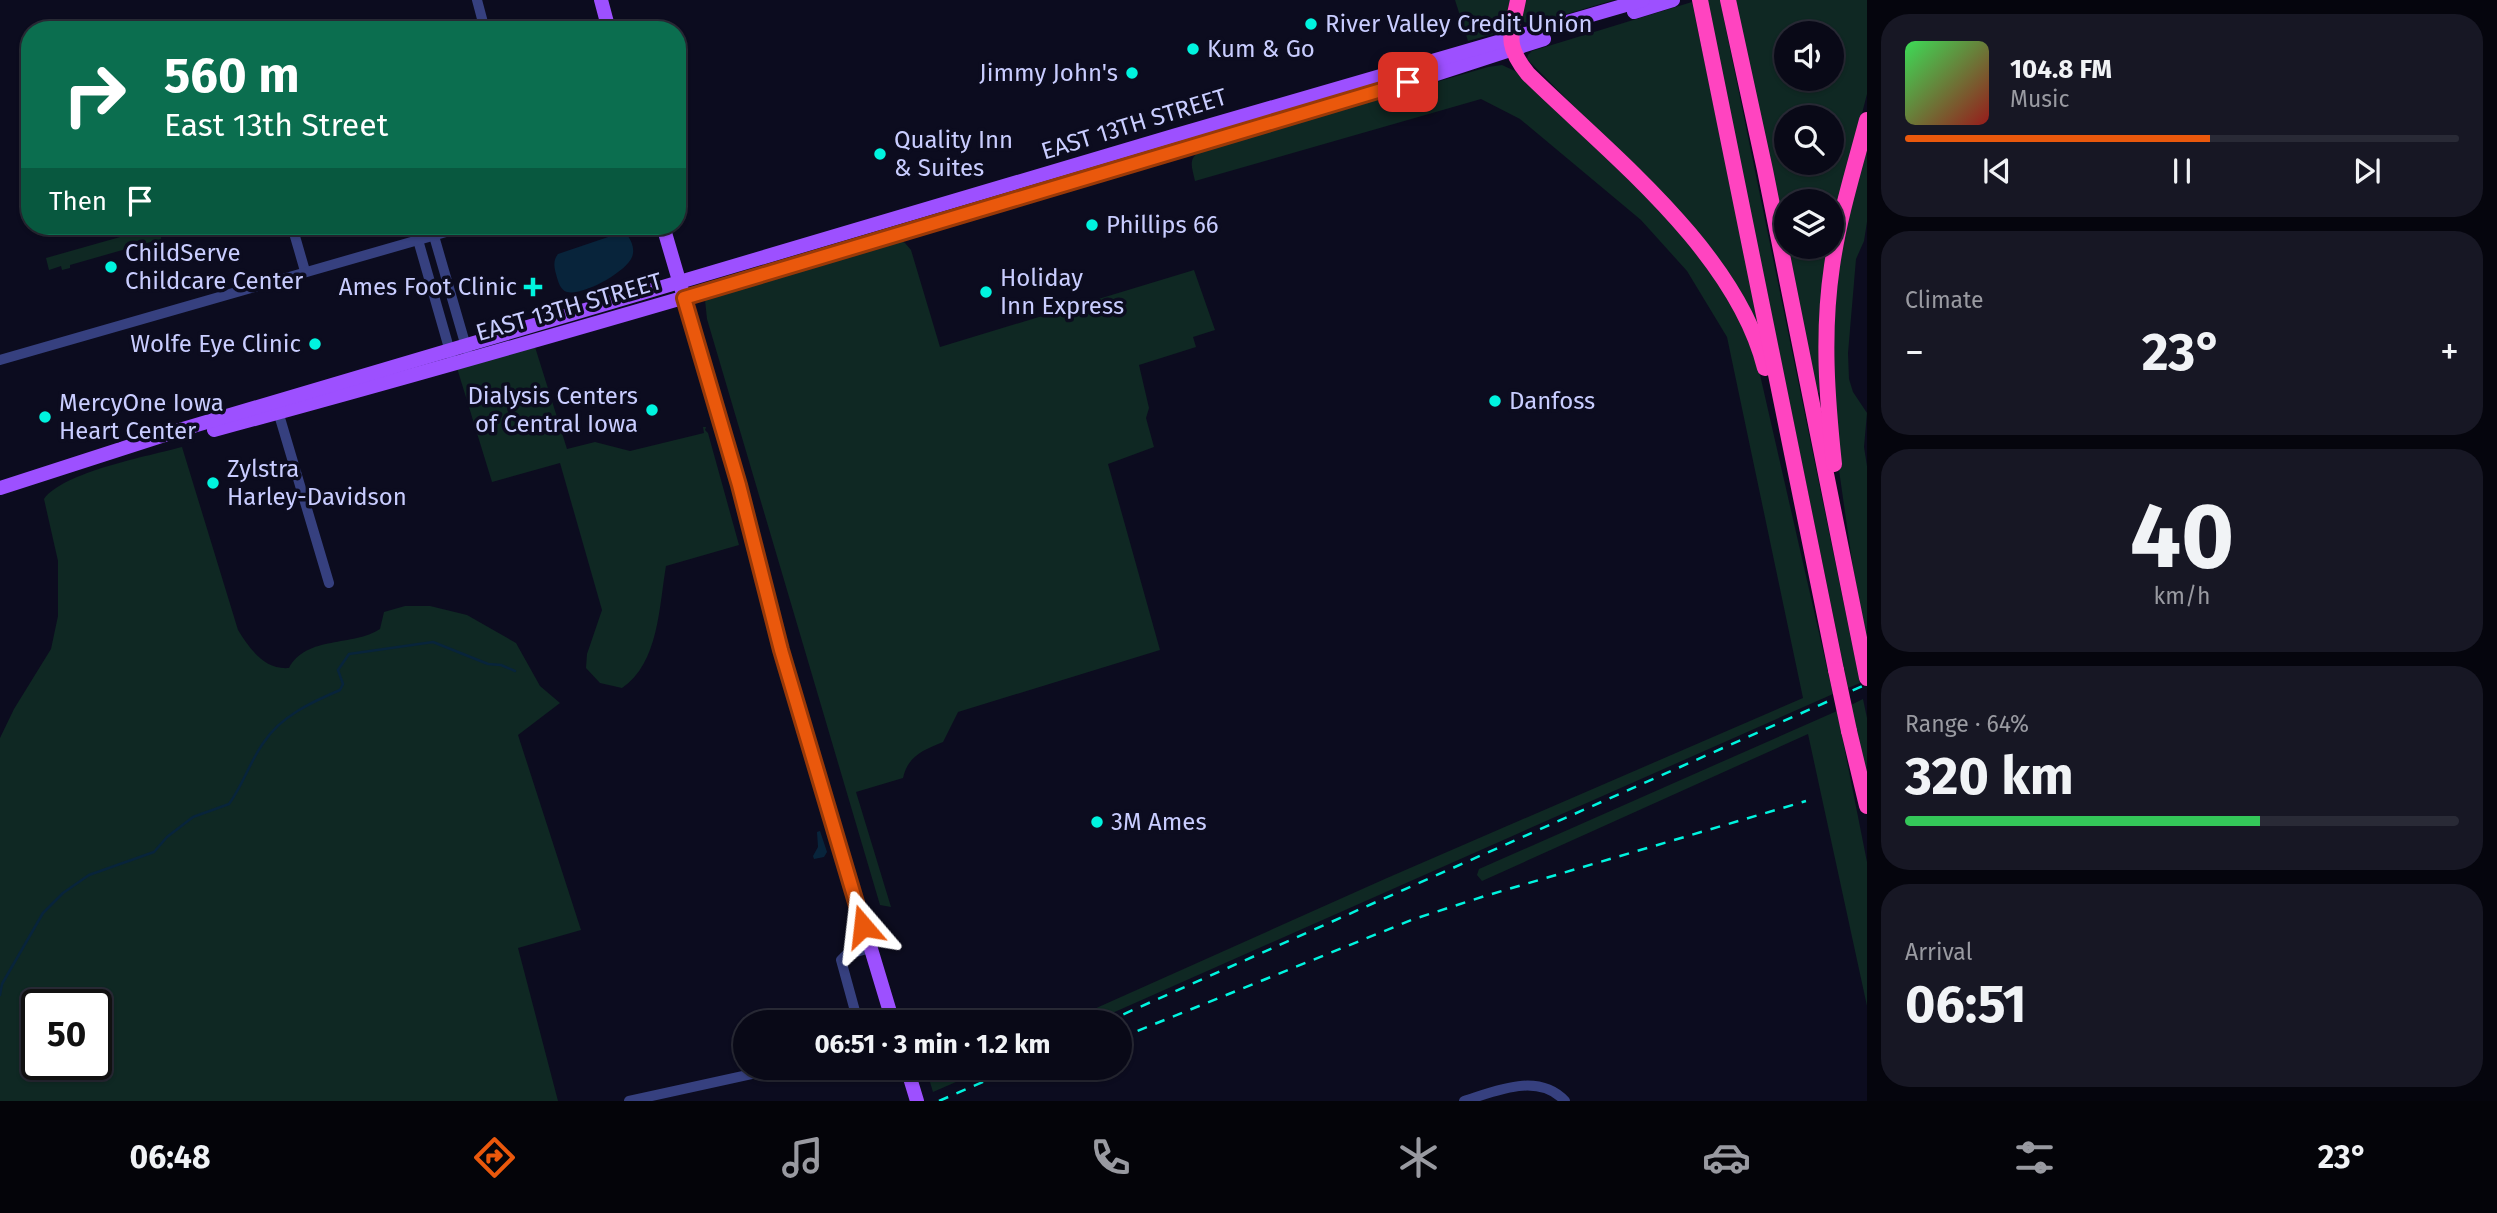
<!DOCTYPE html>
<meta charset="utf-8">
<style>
body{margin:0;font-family:"Fira Sans",sans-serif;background:#171724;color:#f1f3f6;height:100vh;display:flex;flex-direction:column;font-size:26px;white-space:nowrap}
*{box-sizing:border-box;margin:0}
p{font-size:23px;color:#999aa1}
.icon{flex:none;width:38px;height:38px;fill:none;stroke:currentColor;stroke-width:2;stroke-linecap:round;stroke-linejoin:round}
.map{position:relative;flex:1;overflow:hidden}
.details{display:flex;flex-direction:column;gap:14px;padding:14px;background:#05050d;width:630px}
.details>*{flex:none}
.banner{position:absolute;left:21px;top:21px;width:665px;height:214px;border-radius:28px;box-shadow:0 2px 5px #0004,0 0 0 2px #292a36;background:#0b6e4f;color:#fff;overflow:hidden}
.buttons{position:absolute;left:1774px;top:21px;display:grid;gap:14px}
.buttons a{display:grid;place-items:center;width:70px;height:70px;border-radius:50%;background:#090917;box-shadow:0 2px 5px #0004,0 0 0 2px #292a36;font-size:35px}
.speed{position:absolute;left:21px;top:989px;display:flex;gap:14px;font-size:35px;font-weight:700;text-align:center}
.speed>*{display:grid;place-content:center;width:91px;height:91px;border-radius:50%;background:#090917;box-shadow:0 2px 5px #0004,0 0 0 2px #292a36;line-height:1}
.speed .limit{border:4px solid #111;border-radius:10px;background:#fff;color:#111}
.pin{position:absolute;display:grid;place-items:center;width:60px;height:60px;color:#fff;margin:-30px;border-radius:14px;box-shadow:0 4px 10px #0006}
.me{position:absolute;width:77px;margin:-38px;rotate:343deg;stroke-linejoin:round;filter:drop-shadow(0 0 5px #0008)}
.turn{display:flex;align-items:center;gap:24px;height:147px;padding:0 28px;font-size:32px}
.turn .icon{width:91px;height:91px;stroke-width:2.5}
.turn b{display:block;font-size:49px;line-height:60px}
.then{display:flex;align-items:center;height:66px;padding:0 28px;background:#0003;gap:14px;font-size:26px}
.big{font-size:52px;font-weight:700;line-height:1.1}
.details .widget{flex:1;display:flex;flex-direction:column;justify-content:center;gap:10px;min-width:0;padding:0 24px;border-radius:28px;background:#171724}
.details .dial{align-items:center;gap:0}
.dial b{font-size:91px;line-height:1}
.song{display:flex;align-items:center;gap:21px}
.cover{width:84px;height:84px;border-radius:10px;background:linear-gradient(135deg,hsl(130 70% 55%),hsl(0 70% 35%))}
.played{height:7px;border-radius:4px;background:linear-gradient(90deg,#ea580c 55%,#292a36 55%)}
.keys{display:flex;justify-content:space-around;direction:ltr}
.heat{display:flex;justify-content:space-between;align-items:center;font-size:38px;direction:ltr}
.charge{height:10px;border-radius:5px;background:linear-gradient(90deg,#34c759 64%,#292a36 0)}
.trip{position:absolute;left:733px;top:1010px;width:399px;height:70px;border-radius:35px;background:#090917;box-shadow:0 2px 5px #0004,0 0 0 2px #292a36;font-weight:700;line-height:70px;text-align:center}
.menu{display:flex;height:112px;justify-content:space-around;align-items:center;background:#040409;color:#999aa1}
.menu .icon{width:49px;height:49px}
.menu .selected{color:#ea580c}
.menu b{font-size:32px;color:#f1f3f6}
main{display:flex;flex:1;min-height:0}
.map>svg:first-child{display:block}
.green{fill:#0f2823;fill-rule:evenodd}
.water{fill:#08243b}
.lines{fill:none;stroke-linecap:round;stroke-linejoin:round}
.stream{stroke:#08243b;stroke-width:2.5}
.minor{stroke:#36407f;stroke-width:10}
.major{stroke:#9d50ff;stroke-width:14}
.highway{stroke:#ff44c0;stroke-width:16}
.rail{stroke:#00f4df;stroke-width:2.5;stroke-dasharray:10 9;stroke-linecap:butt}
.highway-bridge{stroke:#ff44c0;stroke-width:16}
.route-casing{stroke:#983908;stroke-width:18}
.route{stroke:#ea580c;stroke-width:12}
.poi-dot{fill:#00f4df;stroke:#0c0c1f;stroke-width:2.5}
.labels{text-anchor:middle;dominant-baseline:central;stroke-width:7;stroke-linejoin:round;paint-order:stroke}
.poi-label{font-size:24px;fill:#c9cdff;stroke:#0c0c1f;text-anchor:start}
.street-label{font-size:24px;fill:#c9cdff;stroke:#0c0c1f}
</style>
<main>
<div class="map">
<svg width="1867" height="1101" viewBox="0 0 1867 1101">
<rect width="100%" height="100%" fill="#0c0c1f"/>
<g class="green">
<polygon points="1455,0 1510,0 1505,21 1497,33 1468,41"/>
<polygon points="1523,0 1614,0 1533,24 1524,22 1521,13"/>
<polygon points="1707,0 1720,0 1860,683 1848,688"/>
<path d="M 1735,0 L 1867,0 L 1867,94 L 1832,230 L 1832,201 L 1787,201 L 1787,246 ZM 1787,33 L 1832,33 L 1832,79 L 1787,79 ZM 1787,117 L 1832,117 L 1832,163 L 1787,163 Z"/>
<polygon points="1692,2 1762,336 1732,280 1698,231 1527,59 1528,55 1532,51"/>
<path d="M 1502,65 L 1517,72 L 1670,220 L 1720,283 L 1740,321 L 1758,366 L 1833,694 L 1092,1022 L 1065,1022 L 1387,878 L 1803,698 L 1727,337 L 1687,271 L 1641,220 L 1520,119 L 1481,99 L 1195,181 C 1192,167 1187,158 1202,150 L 1488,67 Z"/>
<polygon points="1867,134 1867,222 1864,241 1856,259 1848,353 1849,379 1853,392 1867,413 1864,447 1867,466 1867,642 1853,568 1833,428 1834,268"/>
<polygon points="159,226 171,226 173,234 164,235 161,232 161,239 70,265 70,268 62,270 61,266 49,270 46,258"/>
<path d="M 899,240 L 905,243 L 911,250 L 940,347 L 1194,270 L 1215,330 L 1193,337 L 1196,347 L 1139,365 L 1149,408 L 1146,418 L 1154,447 L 1108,464 L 1160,650 L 958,712 L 943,742 C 923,750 908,756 903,778 L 856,792 L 891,907 L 880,905 L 707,319 L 705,300 L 708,296 Z"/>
<polygon points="1787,247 1829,247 1819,327 1819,393 1816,392"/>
<path d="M 535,347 L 567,449 L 595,442 L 630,451 L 704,433 L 703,427 L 706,427 L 705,430 L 708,433 L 739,545 L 666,566 C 659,606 659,663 622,688 L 600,683 L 586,668 L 587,654 L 602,610 L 560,463 L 492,482 L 457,368 Z"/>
<path d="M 182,447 L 238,630 C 250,649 264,670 289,668 C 307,635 353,647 380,629 L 384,612 L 405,606 L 430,606 L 467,615 L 516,643 L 540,686 L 560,703 L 518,735 L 581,930 L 518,948 L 558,1101 L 0,1101 L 0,738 L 14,709 L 51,649 L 58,616 L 58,561 L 44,499 C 63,472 149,456 182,447 ZM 37,1004 L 96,1004 L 96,1064 L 37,1064 Z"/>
<polygon points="1863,699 1867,718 1867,779 1851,705"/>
<polygon points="1837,711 1867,862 1867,1006 1808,734 1482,881 1477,875 1479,869"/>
<polygon points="963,1068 988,1068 933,1092 930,1082"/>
</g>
<g class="water">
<path d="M 617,234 L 628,236 C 632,242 635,250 632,257 C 626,272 583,296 567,292 C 560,290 558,281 556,274 C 554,267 553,260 558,254 Z"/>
<polygon points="820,831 827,852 824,857 814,859 813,856 818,847 817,832"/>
</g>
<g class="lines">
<path class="stream" d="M 0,995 L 2,984 L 43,913 L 63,893 L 89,875 L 154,852 L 167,837 L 193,817 L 229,804 C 243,785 250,761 264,742 C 281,716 312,702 340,690 L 343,684 L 338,670 L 349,654 L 433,642 L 488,664 L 501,665 L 515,671"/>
<g class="minor">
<polyline points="477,0 485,30"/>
<polyline points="292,226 305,271"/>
<polyline points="434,236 467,350"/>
<polyline points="418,240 451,355"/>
<polyline points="0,360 467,226"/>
<polyline points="277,408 329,583"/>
<polyline points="858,1022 841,960 846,955 870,948"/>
<polyline points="629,1101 779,1068"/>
<path d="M 1464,1101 C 1496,1091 1538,1072 1565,1101"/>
</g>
<g class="major">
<polyline points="601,0 609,30"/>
<polyline points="1634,12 1673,0"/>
<polyline points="663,226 739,485 781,650 893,1022"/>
<path d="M 214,430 C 621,320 1025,196 1430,76 L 1544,39"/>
<polyline points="0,488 183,429 1173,136 1643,0"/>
<polyline points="907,1068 917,1101"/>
</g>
<g class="highway">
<path d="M 1518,0 C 1511,35 1504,44 1528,74 C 1611,155 1736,252 1765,368"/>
<polyline points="1700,0 1836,670"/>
<polyline points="1728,0 1765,170 1867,678"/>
<path d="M 1834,464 C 1827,399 1822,333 1832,266 C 1839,217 1854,169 1867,120"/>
<polyline points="1849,731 1867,806"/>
</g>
<g class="rail">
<polyline points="1106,1022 1867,684"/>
<polyline points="1120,1038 1414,919 1485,896 1806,801"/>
<polyline points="1007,1074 1033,1068"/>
<polyline points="939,1101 1015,1068"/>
</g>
<polyline class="highway-bridge" points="1836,670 1849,731"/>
</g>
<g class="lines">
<g class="route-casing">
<polyline id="route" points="863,926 781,650 739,485 684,298 1408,82"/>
</g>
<use href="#route" class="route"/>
</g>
<g class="poi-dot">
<circle cx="1311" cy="24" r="7"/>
<circle cx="1193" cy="49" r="7"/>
<circle cx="1132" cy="73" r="7"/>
<circle cx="880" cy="154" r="7"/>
<circle cx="1092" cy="225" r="7"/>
<circle cx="111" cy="267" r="7"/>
<path d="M529.5 276.5h7v7h7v7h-7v7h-7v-7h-7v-7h7z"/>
<circle cx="986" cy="292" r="7"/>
<circle cx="315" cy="344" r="7"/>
<circle cx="1495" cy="401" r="7"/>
<circle cx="652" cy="410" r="7"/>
<circle cx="45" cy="417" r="7"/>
<circle cx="213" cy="483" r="7"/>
<circle cx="1097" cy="822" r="7"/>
</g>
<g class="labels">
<g class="poi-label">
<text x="1325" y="24">River Valley Credit Union</text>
<text x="1207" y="49">Kum &amp; Go</text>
<text x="1118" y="73" text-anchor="end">Jimmy John's</text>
<text x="894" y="140">Quality Inn<tspan x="894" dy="28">&amp; Suites</tspan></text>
<text x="1106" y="225">Phillips 66</text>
<text x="125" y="253">ChildServe<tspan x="125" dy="28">Childcare Center</tspan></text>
<text x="1000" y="278">Holiday<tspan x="1000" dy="28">Inn Express</tspan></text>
<text x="517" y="287" text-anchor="end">Ames Foot Clinic</text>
<text x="301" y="344" text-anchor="end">Wolfe Eye Clinic</text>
<text x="638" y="396" text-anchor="end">Dialysis Centers<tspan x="638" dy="28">of Central Iowa</tspan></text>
<text x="1509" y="401">Danfoss</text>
<text x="59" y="403">MercyOne Iowa<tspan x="59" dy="28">Heart Center</tspan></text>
<text x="227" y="469">Zylstra<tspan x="227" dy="28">Harley-Davidson</tspan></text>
<text x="1111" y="822">3M Ames</text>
</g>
<g class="street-label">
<text transform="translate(1134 124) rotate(-17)">EAST 13TH STREET</text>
<text transform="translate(569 307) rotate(-16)">EAST 13TH STREET</text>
</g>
</g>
</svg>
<div class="buttons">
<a><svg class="icon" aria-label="sound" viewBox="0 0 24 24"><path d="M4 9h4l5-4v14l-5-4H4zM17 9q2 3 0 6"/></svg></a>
<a><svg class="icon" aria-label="search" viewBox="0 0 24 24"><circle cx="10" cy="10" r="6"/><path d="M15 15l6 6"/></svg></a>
<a><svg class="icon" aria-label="layers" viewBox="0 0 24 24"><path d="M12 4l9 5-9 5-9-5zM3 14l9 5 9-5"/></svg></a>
</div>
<div class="speed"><div class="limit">50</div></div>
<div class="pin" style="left:1408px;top:82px;background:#d93025"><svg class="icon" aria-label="arrive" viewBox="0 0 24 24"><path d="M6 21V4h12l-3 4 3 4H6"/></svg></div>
<svg class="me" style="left:863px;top:926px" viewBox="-20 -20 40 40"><path d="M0-17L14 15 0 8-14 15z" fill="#ea580c" stroke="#fff" stroke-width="4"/></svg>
<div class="trip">06:51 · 3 min · 1.2 km</div>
<div class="banner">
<div class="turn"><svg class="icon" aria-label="right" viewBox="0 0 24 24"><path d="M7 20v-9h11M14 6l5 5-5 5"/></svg><div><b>560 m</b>East 13th Street</div></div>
<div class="then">Then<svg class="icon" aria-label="arrive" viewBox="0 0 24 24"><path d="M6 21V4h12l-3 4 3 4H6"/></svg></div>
</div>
</div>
<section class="details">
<div class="widget">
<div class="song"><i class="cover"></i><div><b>104.8 FM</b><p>Music</p></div></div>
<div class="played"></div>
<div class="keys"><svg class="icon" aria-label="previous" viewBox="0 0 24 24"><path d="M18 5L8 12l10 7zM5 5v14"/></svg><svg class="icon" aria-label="pause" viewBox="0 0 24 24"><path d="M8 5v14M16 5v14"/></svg><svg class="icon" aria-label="next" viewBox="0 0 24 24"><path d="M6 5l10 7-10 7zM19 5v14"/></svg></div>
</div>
<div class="widget"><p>Climate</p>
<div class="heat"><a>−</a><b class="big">23°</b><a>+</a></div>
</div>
<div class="widget dial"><b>40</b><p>km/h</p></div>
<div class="widget"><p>Range · 64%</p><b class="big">320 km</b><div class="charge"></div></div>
<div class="widget"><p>Arrival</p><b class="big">06:51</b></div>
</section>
</main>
<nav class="menu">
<b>06:48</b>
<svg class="icon selected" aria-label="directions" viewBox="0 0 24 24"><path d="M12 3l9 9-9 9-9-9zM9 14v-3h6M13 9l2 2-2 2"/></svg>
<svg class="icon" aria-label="music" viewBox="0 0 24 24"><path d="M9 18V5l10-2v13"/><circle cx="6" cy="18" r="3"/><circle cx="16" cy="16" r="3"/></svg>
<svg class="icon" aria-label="phone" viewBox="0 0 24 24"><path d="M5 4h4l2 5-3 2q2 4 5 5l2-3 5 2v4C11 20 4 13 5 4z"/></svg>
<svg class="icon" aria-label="climate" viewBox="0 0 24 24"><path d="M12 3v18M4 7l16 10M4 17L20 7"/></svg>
<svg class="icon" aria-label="car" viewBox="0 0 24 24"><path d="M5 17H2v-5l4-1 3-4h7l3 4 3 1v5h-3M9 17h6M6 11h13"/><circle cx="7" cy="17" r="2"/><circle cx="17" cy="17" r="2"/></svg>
<svg class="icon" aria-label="filters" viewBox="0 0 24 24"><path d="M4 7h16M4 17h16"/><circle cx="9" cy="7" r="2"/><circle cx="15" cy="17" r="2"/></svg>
<b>23°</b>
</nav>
